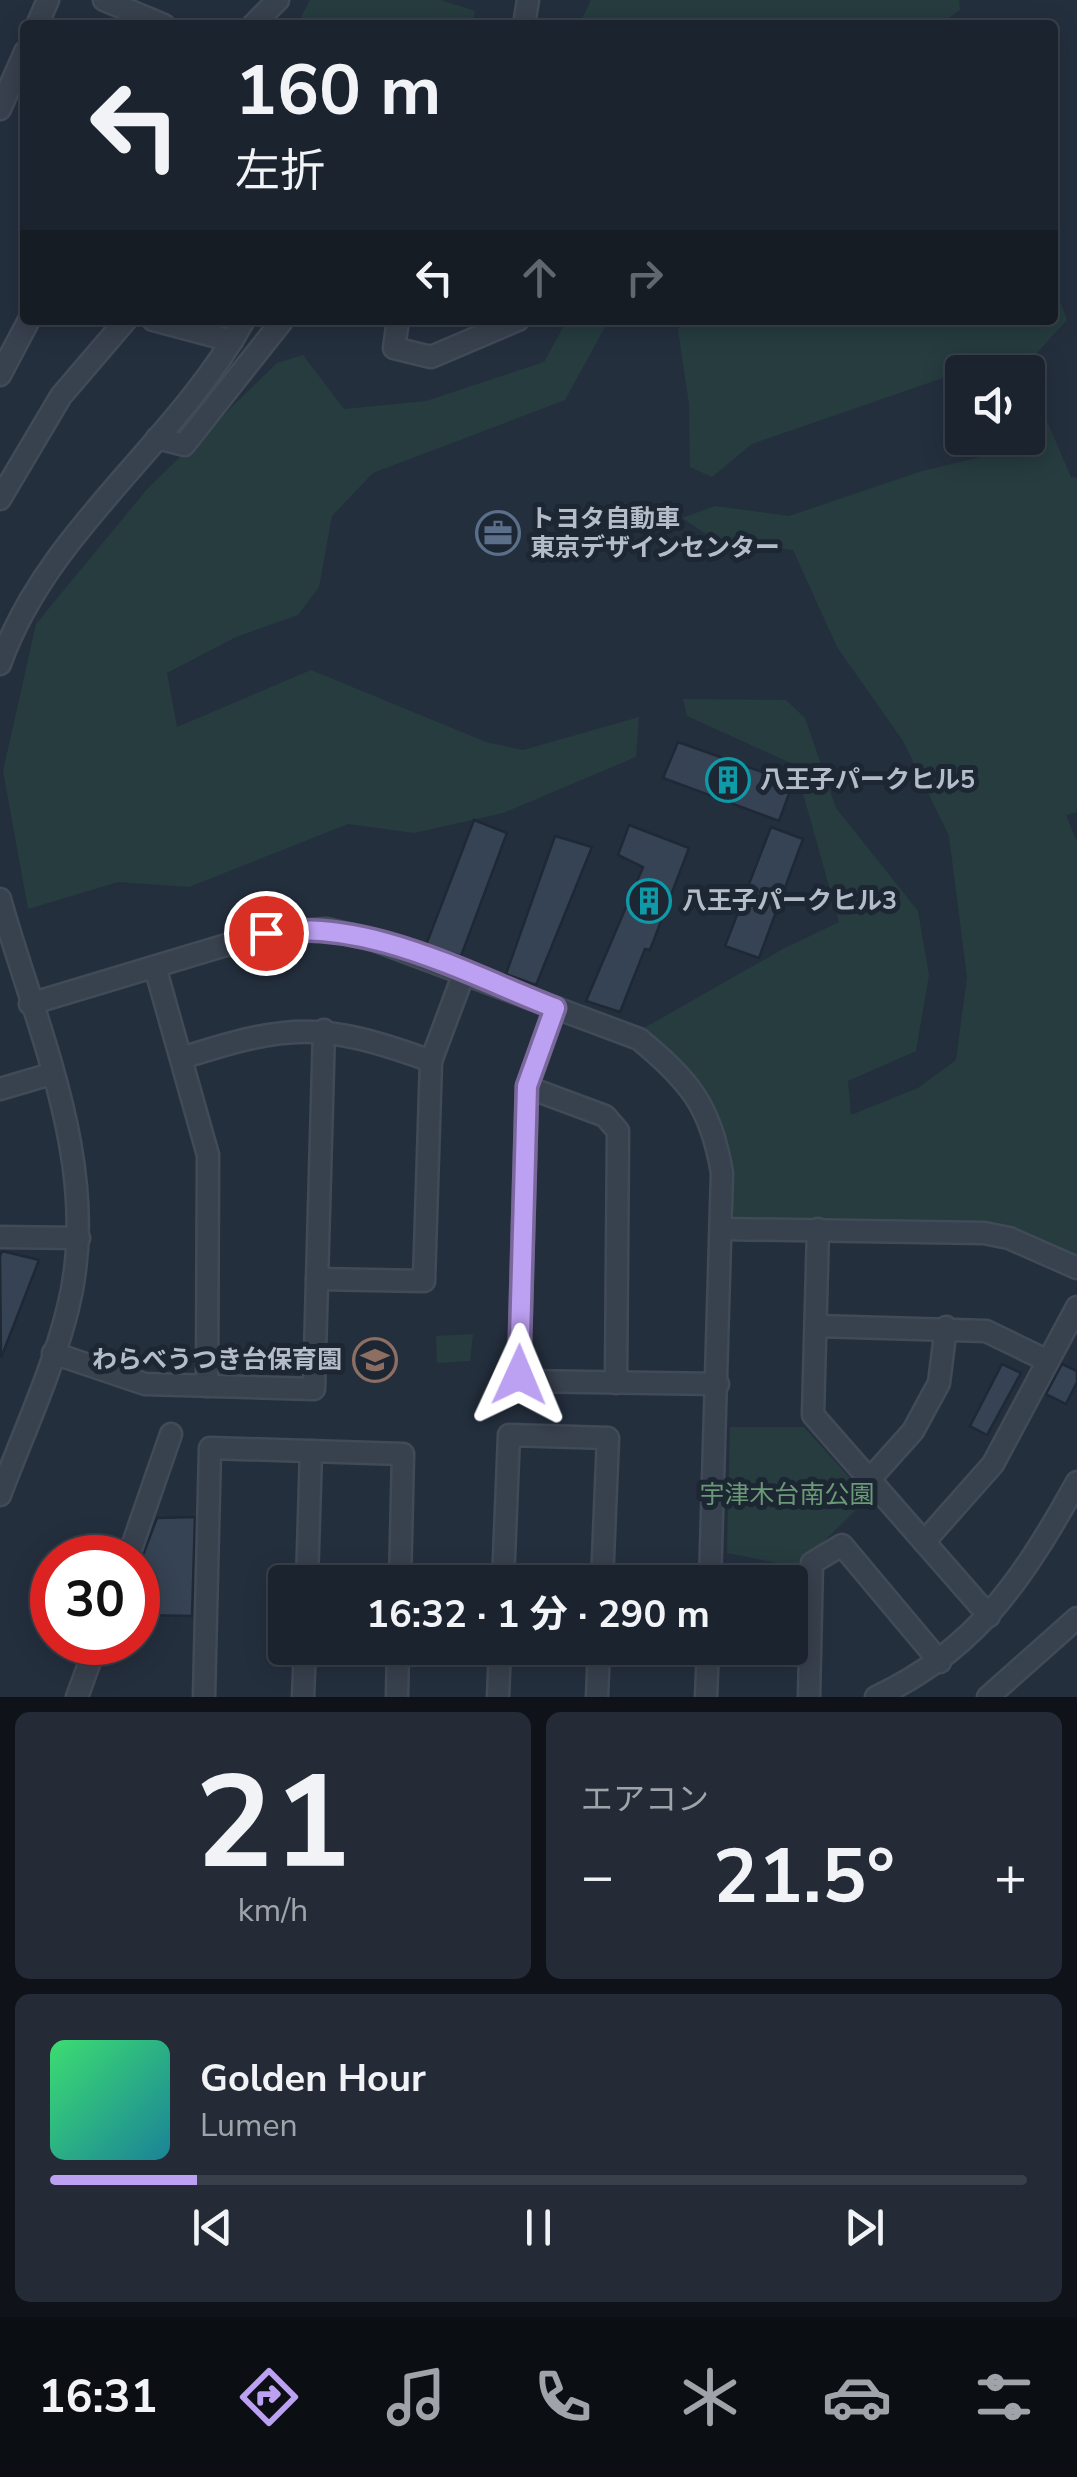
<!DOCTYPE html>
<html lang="ja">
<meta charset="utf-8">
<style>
body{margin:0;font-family:"Nunito Sans","Noto Sans JP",sans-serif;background:#242b36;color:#f1f3f6;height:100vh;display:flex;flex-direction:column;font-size:38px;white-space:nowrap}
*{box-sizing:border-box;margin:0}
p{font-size:32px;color:#a0a4aa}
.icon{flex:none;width:55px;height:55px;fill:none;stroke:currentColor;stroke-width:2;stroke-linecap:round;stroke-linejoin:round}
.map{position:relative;height:1697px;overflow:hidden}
.side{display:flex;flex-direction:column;gap:15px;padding:15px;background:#0f1319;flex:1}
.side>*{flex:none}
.top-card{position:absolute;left:20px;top:20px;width:1038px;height:305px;border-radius:10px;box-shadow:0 5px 25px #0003,0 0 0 2px #39404a;background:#1b232e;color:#f1f3f6;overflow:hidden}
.controls{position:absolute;left:945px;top:355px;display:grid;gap:20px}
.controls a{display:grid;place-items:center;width:100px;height:100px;border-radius:10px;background:#1b232e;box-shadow:0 5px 25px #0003,0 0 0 2px #39404a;font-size:50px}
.speed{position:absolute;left:30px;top:1535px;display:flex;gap:20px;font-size:50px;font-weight:700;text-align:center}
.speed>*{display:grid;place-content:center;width:130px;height:130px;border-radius:50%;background:#1b232e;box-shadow:0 5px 25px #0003,0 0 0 2px #39404a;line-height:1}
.speed .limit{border:15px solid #d22;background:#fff;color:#111}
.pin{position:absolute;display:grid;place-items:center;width:85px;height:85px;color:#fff;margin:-42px;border:5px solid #fff;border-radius:50%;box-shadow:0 2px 10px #0007}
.me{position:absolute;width:110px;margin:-55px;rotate:1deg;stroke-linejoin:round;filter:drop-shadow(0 0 8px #0008)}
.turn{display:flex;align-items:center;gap:35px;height:210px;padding:0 50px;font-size:45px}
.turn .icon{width:130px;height:130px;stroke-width:2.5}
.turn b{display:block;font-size:70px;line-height:85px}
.lanes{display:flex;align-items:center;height:95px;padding:0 50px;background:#0003;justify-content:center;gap:50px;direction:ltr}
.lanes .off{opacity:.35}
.big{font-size:75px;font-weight:700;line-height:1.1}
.side .tile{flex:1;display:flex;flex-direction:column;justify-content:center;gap:15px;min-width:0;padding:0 35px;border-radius:15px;background:#242b36}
.side .dial{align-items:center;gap:0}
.dial b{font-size:130px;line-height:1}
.song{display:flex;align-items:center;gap:30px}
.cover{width:120px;height:120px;border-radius:15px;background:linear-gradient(135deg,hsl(140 70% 55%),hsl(190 70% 35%))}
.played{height:10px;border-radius:5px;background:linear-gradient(90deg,#bca0f2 15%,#39404a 15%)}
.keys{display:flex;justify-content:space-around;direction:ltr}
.heat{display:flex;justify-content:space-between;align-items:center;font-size:55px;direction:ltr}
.side .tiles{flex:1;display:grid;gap:15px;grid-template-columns:1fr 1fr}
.tile:last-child{grid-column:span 2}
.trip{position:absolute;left:268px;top:1565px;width:540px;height:100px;border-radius:10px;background:#1b232e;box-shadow:0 5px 25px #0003,0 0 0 2px #39404a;font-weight:700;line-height:100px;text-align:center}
.dock{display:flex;height:160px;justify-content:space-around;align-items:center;background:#0b0e12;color:#a0a4aa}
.dock .icon{width:70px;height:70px}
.dock .current{color:#bca0f2}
.dock b{font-size:45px;color:#f1f3f6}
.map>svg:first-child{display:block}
.green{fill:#263c3f}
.building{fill:#364354;stroke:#1f2835;stroke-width:2.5}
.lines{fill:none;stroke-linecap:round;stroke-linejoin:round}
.minor-casing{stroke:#414a57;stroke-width:25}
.minor{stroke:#38414e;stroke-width:20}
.route-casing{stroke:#7a689d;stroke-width:25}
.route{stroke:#bca0f2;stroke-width:18}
.labels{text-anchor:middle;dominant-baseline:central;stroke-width:10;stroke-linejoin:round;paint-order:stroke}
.poi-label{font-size:25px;font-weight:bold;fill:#b4bcc9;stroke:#1d2633;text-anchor:start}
.park-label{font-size:25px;fill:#6b9a76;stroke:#1d2633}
</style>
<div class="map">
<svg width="1077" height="1697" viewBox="0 0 1077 1697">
<rect width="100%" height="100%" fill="#242f3e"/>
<g class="green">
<polygon points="310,0 441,0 475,11 472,25 297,25"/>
<polygon points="591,0 959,0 960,10 939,25 579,25"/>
<polygon points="1061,303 1067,320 1036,354 1032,386 1071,477 1077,478 1077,812 1066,815 1077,842 1077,1257 1000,1228 735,1226 727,1144 644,1028 783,949 839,922 795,765 687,716 683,699 786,700 805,718 836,808 918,911 929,975 916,1051 848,1081 851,1115 918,1088 956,1060 967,977 949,836 903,741 837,647 793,550 717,541 682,518 715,506 789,516 922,471 1014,449 1013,438 1028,438 1028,372 969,369 752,444 712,477 690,467 689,404 678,330 682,320 1052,320 1053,305"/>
<polygon points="567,320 609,320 565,400 373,473 332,516 319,587 298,615 236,637 167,673 177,727 311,670 486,742 523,750 639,717 636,757 503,813 414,833 348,824 189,887 118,882 28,909 3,771 36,624 148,488 277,363 303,355 344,409 426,401 544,362"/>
<polygon points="473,1334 470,1361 437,1363 436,1336"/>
<polygon points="730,1427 804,1427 868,1498 798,1567 727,1553"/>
</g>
<g class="building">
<polygon points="678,742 793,783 779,821 663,778"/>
<polygon points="474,820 507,833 461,956 426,945"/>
<polygon points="629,825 689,848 650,950 645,949 620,1012 586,1001 643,867 618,855"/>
<polygon points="771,827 803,839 759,958 725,946"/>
<polygon points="555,836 592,847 536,985 506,974"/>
<polygon points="2,1251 39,1260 1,1358 0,1256"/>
<polygon points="1002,1364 1021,1373 987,1435 970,1426"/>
<polygon points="1062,1364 1077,1371 1077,1382 1066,1404 1046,1394"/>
<polygon points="195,1517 192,1616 138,1615 138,1568 157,1518"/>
</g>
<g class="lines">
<g class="minor-casing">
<g id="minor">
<polyline points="104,0 164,25"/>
<polyline points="37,25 48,0"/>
<polyline points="253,25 278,0"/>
<polyline points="524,25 528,0"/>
<polyline points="0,109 25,52"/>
<polyline points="153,320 232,341"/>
<polyline points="398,320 394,348 431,357 518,320"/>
<polyline points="0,375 29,320"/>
<polyline points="157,438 184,445 282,321"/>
<polyline points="0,499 61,396 126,320"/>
<path d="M 0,664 C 48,529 176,444 244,320"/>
<path d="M 0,899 C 37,1031 103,1169 68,1308 C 52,1372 23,1434 0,1495"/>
<polyline points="155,967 208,1155 207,1386"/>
<path d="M 30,1004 L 266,933 L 326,929 L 374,940 L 639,1039 C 690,1081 711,1107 722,1173 L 710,1582"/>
<polyline points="555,1009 527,1087 519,1375 523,1381 718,1384"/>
<path d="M 182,1058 C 290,1023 323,1022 431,1061"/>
<polyline points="527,1087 605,1116 618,1131 616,1383"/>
<polyline points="0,1089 51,1074"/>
<polyline points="723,1229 984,1233 1009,1238 1077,1268"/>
<polyline points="818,1229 813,1415 989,1616"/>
<polyline points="0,1237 79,1238"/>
<polyline points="317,1279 424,1281 431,1061 464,973"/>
<polyline points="817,1326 986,1331 1048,1361"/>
<polyline points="53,1353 145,1384 314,1389 324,1030"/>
<polyline points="870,1479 913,1431 939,1383 946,1327"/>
<polyline points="924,1542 993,1464 1077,1307"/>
<polyline points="128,1558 171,1434"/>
<polyline points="307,1582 311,1451"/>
<polyline points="503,1582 509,1435 608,1438 602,1582"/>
<polyline points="77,1697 97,1642"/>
<polyline points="204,1697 210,1448 403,1454 400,1582"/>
<polyline points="303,1697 305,1648"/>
<polyline points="397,1697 398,1648"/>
<polyline points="498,1697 500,1648"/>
<polyline points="597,1697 599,1648"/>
<polyline points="706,1697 708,1648"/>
<polyline points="809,1697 812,1563 842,1545 940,1662"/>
<path d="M 876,1697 C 977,1650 1024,1577 1077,1482"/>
<polyline points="988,1697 1077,1618"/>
</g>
</g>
<use href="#minor" class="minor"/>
</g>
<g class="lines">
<g class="route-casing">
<path id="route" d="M 266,933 C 365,917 465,973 555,1008 L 527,1086 L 519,1375"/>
</g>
<use href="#route" class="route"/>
</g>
<defs>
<g id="office-ring" transform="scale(2.25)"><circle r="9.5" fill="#1d2633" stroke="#5c6f8a" stroke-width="1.5"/><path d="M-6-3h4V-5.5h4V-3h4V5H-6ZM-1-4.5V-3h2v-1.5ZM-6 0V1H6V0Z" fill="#5c6f8a"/></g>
<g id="building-ring" transform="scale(2.25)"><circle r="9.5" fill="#1d2633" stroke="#0f9aa8" stroke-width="1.5"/><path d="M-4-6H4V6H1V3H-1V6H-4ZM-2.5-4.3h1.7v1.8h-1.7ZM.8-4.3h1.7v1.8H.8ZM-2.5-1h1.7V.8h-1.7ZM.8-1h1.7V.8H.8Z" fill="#0f9aa8"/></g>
<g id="school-ring" transform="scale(2.25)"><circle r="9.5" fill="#1d2633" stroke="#8d6e63" stroke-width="1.5"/><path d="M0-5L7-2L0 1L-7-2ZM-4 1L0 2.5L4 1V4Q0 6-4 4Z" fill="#8d6e63"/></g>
</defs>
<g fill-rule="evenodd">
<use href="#office-ring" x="498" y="533"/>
<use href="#building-ring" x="728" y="780"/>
<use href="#building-ring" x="649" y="901"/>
<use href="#school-ring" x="375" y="1360"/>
</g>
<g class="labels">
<g class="poi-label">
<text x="530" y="519">トヨタ自動車<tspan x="530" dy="29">東京デザインセンター</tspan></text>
<text x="760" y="780">八王子パークヒル5</text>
<text x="682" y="901">八王子パークヒル3</text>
<text x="342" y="1360" text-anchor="end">わらべうつき台保育園</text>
</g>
<g class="park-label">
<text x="787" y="1495">宇津木台南公園</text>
</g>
</g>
</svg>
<div class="controls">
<a><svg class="icon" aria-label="sound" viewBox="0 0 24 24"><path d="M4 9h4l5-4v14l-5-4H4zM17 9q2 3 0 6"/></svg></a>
</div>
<div class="speed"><div class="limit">30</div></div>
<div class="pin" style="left:266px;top:933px;background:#d93025"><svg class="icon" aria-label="arrive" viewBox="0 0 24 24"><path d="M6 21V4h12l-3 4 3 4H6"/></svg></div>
<svg class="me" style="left:519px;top:1375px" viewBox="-20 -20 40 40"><path d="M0-17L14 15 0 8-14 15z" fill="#bca0f2" stroke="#fff" stroke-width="4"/></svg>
<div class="trip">16:32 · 1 分 · 290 m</div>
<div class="top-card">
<div class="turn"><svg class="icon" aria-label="left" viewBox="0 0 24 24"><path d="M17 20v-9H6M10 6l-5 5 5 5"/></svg><div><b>160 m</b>左折</div></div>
<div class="lanes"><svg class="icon" aria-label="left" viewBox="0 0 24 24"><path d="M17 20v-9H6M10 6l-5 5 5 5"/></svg><svg class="icon off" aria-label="ahead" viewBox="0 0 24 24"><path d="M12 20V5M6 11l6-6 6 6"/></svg><svg class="icon off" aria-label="right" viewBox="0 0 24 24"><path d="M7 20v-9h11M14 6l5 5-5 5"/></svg></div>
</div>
</div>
<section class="side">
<div class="tiles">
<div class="tile dial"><b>21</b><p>km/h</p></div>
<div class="tile"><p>エアコン</p>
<div class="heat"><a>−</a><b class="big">21.5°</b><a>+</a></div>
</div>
<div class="tile">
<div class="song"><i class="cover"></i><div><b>Golden Hour</b><p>Lumen</p></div></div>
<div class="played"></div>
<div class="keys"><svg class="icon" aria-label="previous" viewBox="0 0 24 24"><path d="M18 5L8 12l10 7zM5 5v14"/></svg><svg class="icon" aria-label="pause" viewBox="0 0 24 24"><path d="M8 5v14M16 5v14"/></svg><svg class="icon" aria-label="next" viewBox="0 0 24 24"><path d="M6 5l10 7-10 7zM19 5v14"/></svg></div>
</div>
</div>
</section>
<nav class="dock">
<b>16:31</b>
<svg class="icon current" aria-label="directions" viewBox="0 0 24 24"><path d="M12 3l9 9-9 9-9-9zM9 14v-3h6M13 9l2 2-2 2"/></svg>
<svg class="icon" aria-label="music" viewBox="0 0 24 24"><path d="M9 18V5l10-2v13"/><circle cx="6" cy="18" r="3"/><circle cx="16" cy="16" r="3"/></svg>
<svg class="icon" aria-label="phone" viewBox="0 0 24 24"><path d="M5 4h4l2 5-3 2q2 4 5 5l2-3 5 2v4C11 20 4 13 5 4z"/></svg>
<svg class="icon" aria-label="climate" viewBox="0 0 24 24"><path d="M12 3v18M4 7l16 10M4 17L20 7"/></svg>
<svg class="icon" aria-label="car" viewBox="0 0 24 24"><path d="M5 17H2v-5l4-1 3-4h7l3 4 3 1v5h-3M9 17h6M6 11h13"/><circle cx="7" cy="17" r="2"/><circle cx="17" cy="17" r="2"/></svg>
<svg class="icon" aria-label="filters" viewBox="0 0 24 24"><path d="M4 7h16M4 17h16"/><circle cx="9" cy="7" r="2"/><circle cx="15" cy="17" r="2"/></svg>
</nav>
